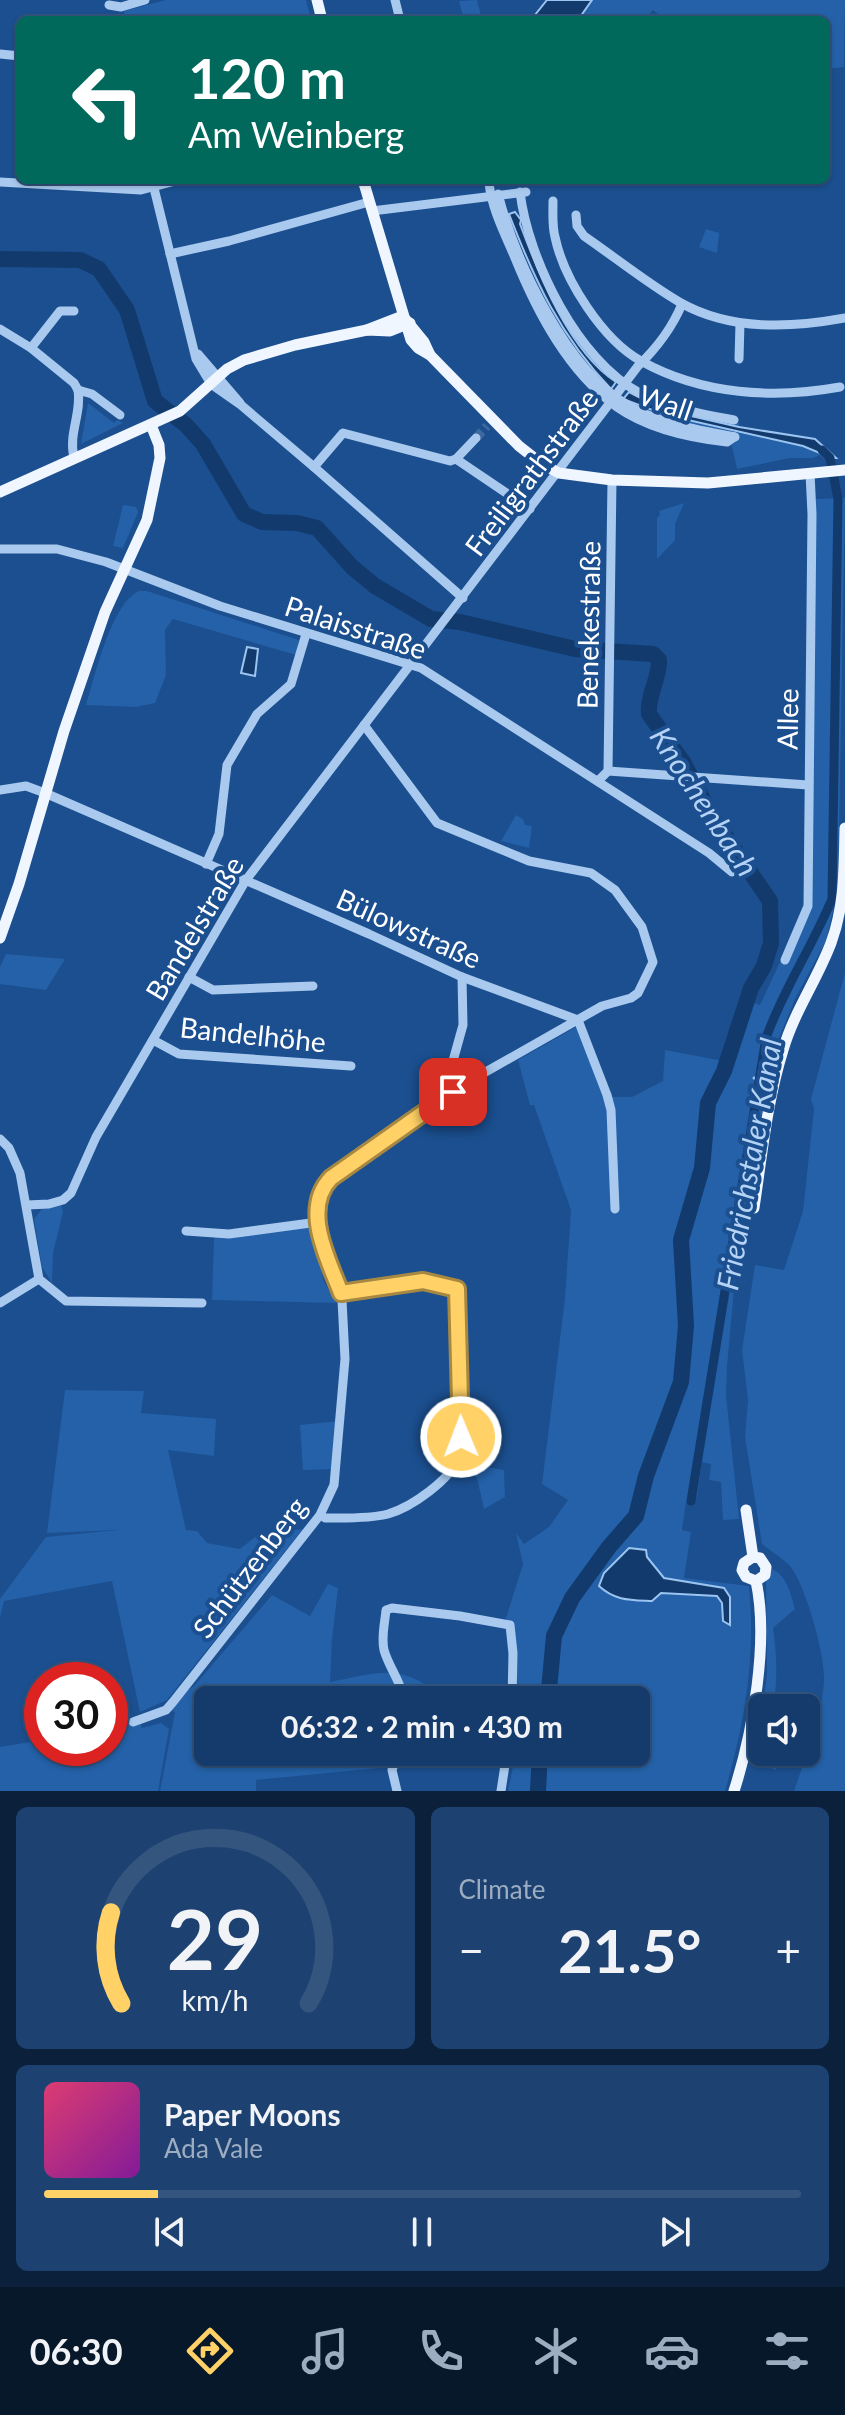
<!DOCTYPE html>
<meta charset="utf-8">
<style>
body{margin:0;font-family:Lato,sans-serif;background:#1d4271;color:#f1f3f6;height:100vh;display:flex;flex-direction:column;font-size:30px;white-space:nowrap}
*{box-sizing:border-box;margin:0}
p{font-size:26px;color:#9dadc1}
.icon{flex:none;width:44px;height:44px;fill:none;stroke:currentColor;stroke-width:2;stroke-linecap:round;stroke-linejoin:round}
.map{position:relative;height:1791px;overflow:hidden}
.side{display:flex;flex-direction:column;gap:16px;padding:16px;background:#0b203b;flex:1}
.side>*{flex:none}
.banner{position:absolute;left:16px;top:16px;width:814px;height:168px;border-radius:12px;box-shadow:0 2px 6px #0004,0 0 0 2px #33557e;background:#00695c;color:#fff;overflow:hidden}
.controls{position:absolute;left:748px;top:1694px;display:grid;gap:16px}
.controls a{display:grid;place-items:center;width:72px;height:72px;border-radius:12px;background:#143b6b;box-shadow:0 2px 6px #0004,0 0 0 2px #33557e;font-size:40px}
.speed{position:absolute;left:24px;top:1662px;display:flex;gap:16px;font-size:40px;font-weight:700;text-align:center}
.speed>*{display:grid;place-content:center;width:104px;height:104px;border-radius:50%;background:#143b6b;box-shadow:0 2px 6px #0004,0 0 0 2px #33557e;line-height:1}
.speed .limit{border:12px solid #d22;background:#fff;color:#111}
.pin{position:absolute;display:grid;place-items:center;width:68px;height:68px;color:#fff;margin:-34px;border-radius:16px;box-shadow:0 4px 12px #0006}
.me{position:absolute;width:88px;margin:-44px;rotate:359deg;stroke-linejoin:round;filter:drop-shadow(0 0 6px #0008)}
.turn{display:flex;align-items:center;gap:28px;height:168px;padding:0 40px;font-size:36px}
.turn .icon{width:104px;height:104px;stroke-width:2.5}
.turn b{display:block;font-size:56px;line-height:68px}
.big{font-size:60px;font-weight:700;line-height:1.1}
.side .tile{flex:1;display:flex;flex-direction:column;justify-content:center;gap:12px;min-width:0;padding:0 28px;border-radius:12px;background:#1d4271}
.side .dial{align-items:center;gap:0}
.dial svg{height:208px;overflow:visible;fill:none;stroke:#33557e;stroke-width:7;stroke-linecap:round;text-anchor:middle}
.dial text{fill:#f1f3f6;stroke:none}
.song{display:flex;align-items:center;gap:24px}
.cover{width:96px;height:96px;border-radius:12px;background:linear-gradient(135deg,hsl(340 70% 55%),hsl(290 70% 35%))}
.played{height:8px;border-radius:4px;background:linear-gradient(90deg,#ffd166 15%,#33557e 15%)}
.keys{display:flex;justify-content:space-around;direction:ltr}
.heat{display:flex;justify-content:space-between;align-items:center;font-size:44px;direction:ltr}
.side .tiles{flex:1;display:grid;gap:16px;grid-template-columns:1fr 1fr}
.tile:last-child{grid-column:span 2}
.trip{position:absolute;left:194px;top:1686px;width:456px;height:80px;border-radius:12px;background:#143b6b;box-shadow:0 2px 6px #0004,0 0 0 2px #33557e;font-weight:700;line-height:80px;text-align:center}
.tab-bar{display:flex;height:128px;justify-content:space-around;align-items:center;background:#08182b;color:#9dadc1}
.tab-bar .icon{width:56px;height:56px}
.tab-bar .selected{color:#ffd166}
.tab-bar b{font-size:36px;color:#f1f3f6}
.map>svg:first-child{display:block}
.green{fill:#2461a8;fill-rule:evenodd}
.water{fill:#123a6d;stroke:#9cc4f0;stroke-width:2}
.lines{fill:none;stroke-linecap:round;stroke-linejoin:round}
.stream{stroke:#9cc4f0;stroke-width:3}
.canal{stroke:#123a6d;stroke-width:9}
.river{stroke:#123a6d;stroke-width:16}
.minor-tunnel{stroke:#3d69a0;stroke-width:9;stroke-dasharray:9 4.5;stroke-linecap:butt}
.minor{stroke:#a9c9ee;stroke-width:9}
.major{stroke:#f0f6ff;stroke-width:11}
.route-casing{stroke:#a68842;stroke-width:20}
.route{stroke:#ffd166;stroke-width:14}
.labels{text-anchor:middle;dominant-baseline:central;stroke-width:8;stroke-linejoin:round;paint-order:stroke}
.street-label{font-size:28px;fill:#fff;stroke:#1b4f8f}
.water-label{font-size:30px;font-style:italic;fill:#b5d3f5;stroke:#1b4f8f}
</style>
<div class="map">
<svg width="845" height="1791" viewBox="0 0 845 1791">
<rect width="100%" height="100%" fill="#1b4f8f"/>
<g class="green">
<polygon points="166,0 306,0 311,20 124,20 124,11"/>
<polygon points="477,0 482,20 464,20 459,1"/>
<polygon points="592,0 845,0 844,67 826,69 826,20 666,20 653,10 644,20 578,20"/>
<polygon points="706,229 719,233 717,253 699,247"/>
<polygon points="630,390 713,418 739,423 739,427 815,439 830,450 813,458 790,458 737,469 731,442 619,405"/>
<polygon points="88,403 114,423 117,420 123,423 81,444"/>
<path d="M 845,498 L 838,889 L 826,941 L 795,999 L 775,1048 L 752,1163 L 736,1267 L 727,1367 L 726,1395 L 739,1519 L 723,1520 L 721,1482 L 709,1480 L 711,1464 L 702,1462 L 697,1497 L 694,1497 L 693,1502 L 686,1502 L 682,1530 L 691,1532 L 684,1578 L 749,1586 C 756,1657 745,1723 725,1791 L 508,1791 L 516,1752 L 636,1752 L 636,1700 L 512,1700 L 505,1621 L 523,1564 L 516,1533 L 524,1544 L 549,1527 L 568,1500 L 542,1484 L 565,1298 L 571,1210 L 534,1105 L 530,1105 L 518,1060 L 578,1026 L 609,1097 L 632,1097 L 663,1081 L 665,1050 L 723,1061 L 742,999 L 760,1005 L 806,906 L 816,499 ZM 647,1557 L 664,1578 L 724,1588 L 721,1616 L 722,1603 L 717,1596 L 661,1593 L 652,1601 L 622,1600 Z"/>
<polygon points="684,503 675,524 675,540 657,559 657,517 660,516 659,511"/>
<polygon points="123,505 136,507 138,512 123,548 113,546"/>
<path d="M 139,591 L 147,591 L 299,640 L 296,655 L 173,619 L 165,630 L 166,675 L 155,703 L 136,707 L 86,705 C 95,677 111,603 139,591 Z"/>
<polygon points="516,815 523,819 525,825 532,826 529,848 501,841"/>
<polygon points="6,954 65,959 46,990 0,984 0,967"/>
<path d="M 845,973 L 845,1791 L 794,1791 C 806,1755 823,1716 824,1678 C 825,1654 805,1584 790,1566 C 786,1561 768,1549 762,1544 L 745,1437 L 748,1400 L 742,1350 L 755,1265 L 784,1270 L 803,1211 L 814,1109 L 811,1099 Z"/>
<polygon points="61,1205 63,1212 53,1253 52,1283 42,1267 34,1219 42,1209"/>
<polygon points="312,1226 324,1282 337,1303 212,1300 214,1237"/>
<polygon points="65,1390 144,1391 141,1413 216,1419 214,1456 168,1450 186,1530 197,1531 207,1543 240,1549 259,1534 303,1529 167,1700 140,1712 112,1581 4,1601 0,1617 0,1599 46,1537 119,1530 47,1533"/>
<polygon points="338,1421 333,1469 303,1470 300,1425"/>
<polygon points="461,1463 504,1470 505,1497 484,1509 477,1478 460,1466"/>
<path d="M 772,1569 C 787,1576 791,1594 795,1609 L 773,1628 C 777,1656 778,1680 773,1708 L 763,1708 L 767,1673 L 766,1576 Z"/>
<path d="M 328,1584 L 338,1588 L 332,1639 L 330,1682 C 378,1673 400,1662 441,1696 L 441,1700 L 208,1700 L 208,1752 L 440,1752 L 389,1767 L 256,1780 L 256,1791 L 160,1791 L 175,1712 L 165,1707 L 194,1686 L 272,1595 L 310,1616 Z"/>
<polygon points="762,1716 762,1752 769,1752 776,1758 776,1770 752,1761"/>
<polygon points="140,1722 142,1728 161,1723 169,1729 158,1791 0,1791 0,1747 42,1740 42,1748 110,1748 110,1730"/>
</g>
<g class="water">
<polygon points="547,0 592,0 578,20 531,20"/>
<path d="M 515,212 L 521,220 L 520,224 C 539,275 569,351 616,382 L 611,389 C 560,336 535,281 509,214 Z"/>
<polygon points="629,392 654,405 678,413 739,427 815,439 836,458 825,458 820,453 803,446 666,415 623,399"/>
<polygon points="247,647 258,649 255,676 241,673"/>
<path d="M 629,1548 L 646,1550 L 647,1557 L 664,1578 L 724,1588 L 730,1597 L 730,1625 L 723,1621 L 722,1603 L 717,1596 L 661,1593 L 652,1601 C 631,1600 615,1601 599,1586 L 604,1573 Z"/>
</g>
<g class="lines">
<polyline class="stream" points="754,1078 758,1079"/>
<path class="canal" d="M 691,1501 L 766,1038 C 783,990 812,947 832,899 L 838,499 L 830,458 L 822,450"/>
<g class="river">
<path d="M 0,259 L 80,260 L 99,269 L 127,310 L 155,401 L 186,425 L 203,444 L 244,514 L 262,522 L 297,523 L 317,528 L 352,567 L 375,586 L 431,619 L 460,622 L 575,649 L 653,654 L 659,660 C 660,678 647,695 649,714 L 683,762 L 713,818 L 770,901 L 771,943 L 764,966 L 751,988 L 724,1071 L 708,1103 L 702,1168 L 681,1240 L 686,1326 L 681,1382 L 646,1476 L 636,1516 L 609,1547 L 572,1598 L 554,1636 L 548,1700"/>
<polyline points="538,1791 540,1752"/>
</g>
<polyline class="minor-tunnel" points="476,438 487,426"/>
<g class="minor">
<polyline points="395,0 400,20"/>
<polyline points="109,5 121,7 145,0"/>
<polyline points="0,54 20,56"/>
<polyline points="152,180 196,359 211,384 241,405 314,467 463,598"/>
<polyline points="0,182 141,190 179,180"/>
<path d="M 489,183 C 492,210 505,234 515,258 C 537,312 568,372 617,407 C 647,428 691,438 727,442 L 734,437"/>
<path d="M 520,192 C 528,259 578,361 640,393 C 668,408 703,414 734,420"/>
<path d="M 498,194 C 516,262 566,370 629,406 C 660,424 700,430 735,437"/>
<path d="M 553,201 C 553,213 552,226 555,237 C 564,280 603,340 641,361 C 702,395 774,399 840,387"/>
<polyline points="372,211 526,192"/>
<path d="M 576,215 L 577,226 L 584,236 C 616,258 648,284 681,303 C 731,331 791,328 845,318"/>
<polyline points="170,254 229,241 369,202"/>
<polyline points="0,329 31,348 74,383 78,390"/>
<polyline points="31,348 60,311 74,311"/>
<polyline points="198,354 240,403"/>
<polyline points="739,359 740,323"/>
<polyline points="78,390 92,394 120,415"/>
<path d="M 74,457 C 68,435 82,412 78,390"/>
<polyline points="456,459 530,509"/>
<polyline points="314,467 343,433 450,461 456,459 476,438"/>
<polyline points="0,549 57,549 106,562 220,606 421,668 709,853 732,872"/>
<polyline points="608,771 612,480"/>
<polyline points="598,781 608,771 808,785"/>
<polyline points="0,790 26,786 45,793 369,934 462,977 578,1020"/>
<polyline points="206,864 219,834 227,765 257,714 291,684 306,634"/>
<polyline points="785,960 808,906 812,514 810,473"/>
<polyline points="189,977 213,990 313,986"/>
<polyline points="578,1020 607,1095 611,1110 615,1209"/>
<polyline points="153,1040 179,1054 351,1066"/>
<polyline points="448,1096 446,1086 463,1025 462,977"/>
<polyline points="0,1139 9,1148 20,1173 39,1279 66,1301 202,1303"/>
<path d="M 27,1205 L 49,1204 L 63,1200 L 71,1193 L 96,1137 L 246,880 L 638,366 C 656,349 673,326 682,304"/>
<polyline points="186,1231 229,1234 318,1222"/>
<polyline points="0,1303 39,1279"/>
<path d="M 320,1515 L 325,1518 C 344,1518 369,1519 388,1514 C 412,1507 450,1480 460,1456 L 457,1289 L 423,1281 L 341,1293"/>
<path d="M 404,1700 C 401,1681 389,1668 384,1650 C 381,1637 385,1622 386,1610 L 392,1608 L 460,1616 L 510,1625 L 513,1653 L 512,1700"/>
<polyline points="133,1722 166,1710 173,1702 320,1515 334,1485 345,1359 342,1300 320,1236 317,1215 324,1186 339,1172 468,1082 602,1006 631,998 638,993 653,962 642,927 615,890 591,873 529,861 437,823 364,725"/>
<polyline points="397,1791 392,1770 398,1752"/>
<polyline points="501,1791 507,1752"/>
</g>
<g class="major">
<polyline points="317,0 322,20"/>
<polyline points="363,180 411,340 418,348 430,355 519,446 542,464 559,473 612,480 708,483 845,470"/>
<polyline points="406,320 424,342 430,355"/>
<polyline points="367,330 403,316"/>
<polyline points="0,492 180,411 227,369 244,360 295,345 367,330 390,331 410,323"/>
<polyline points="0,938 19,884 64,731 105,612 147,520 160,458 159,445 151,425"/>
<path d="M 754,1208 C 762,1155 767,1101 783,1050 C 794,1012 817,980 831,943 C 845,905 844,868 845,828"/>
<polyline points="746,1510 753,1557"/>
<polyline points="753,1557 744,1563 742,1570 746,1577 756,1581"/>
<polyline points="753,1557 760,1558 766,1567 765,1575 756,1581"/>
<path d="M 734,1791 C 753,1732 769,1641 756,1581"/>
</g>
</g>
<g class="lines">
<g class="route-casing">
<path id="route" d="M 453,1092 L 331,1178 C 301,1209 328,1259 341,1293 L 423,1281 L 457,1289 L 461,1437"/>
</g>
<use href="#route" class="route"/>
</g>
<g class="labels">
<g class="street-label">
<text transform="translate(666 402) rotate(19)">Wall</text>
<text transform="translate(531 472) rotate(-53)">Freiligrathstraße</text>
<text transform="translate(588 625) rotate(-89)">Benekestraße</text>
<text transform="translate(356 627) rotate(18)">Palaisstraße</text>
<text transform="translate(787 719) rotate(-89)">Allee</text>
<text transform="translate(194 928) rotate(-59)">Bandelstraße</text>
<text transform="translate(409 928) rotate(24)">Bülowstraße</text>
<text transform="translate(253 1034) rotate(6)">Bandelhöhe</text>
<text transform="translate(249 1567) rotate(-53)">Schützenberg</text>
</g>
<g class="water-label">
<text transform="translate(705 801) rotate(57)">Knochenbach</text>
<text transform="translate(748 1164) rotate(-80)">Friedrichstaler Kanal</text>
</g>
</g>
</svg>
<div class="controls">
<a><svg class="icon" aria-label="sound" viewBox="0 0 24 24"><path d="M4 9h4l5-4v14l-5-4H4zM17 9q2 3 0 6"/></svg></a>
</div>
<div class="speed"><div class="limit">30</div></div>
<div class="pin" style="left:453px;top:1092px;background:#d93025"><svg class="icon" aria-label="arrive" viewBox="0 0 24 24"><path d="M6 21V4h12l-3 4 3 4H6"/></svg></div>
<svg class="me" style="left:461px;top:1437px" viewBox="-20 -20 40 40"><circle r="17" fill="#ffd166" stroke="#fff" stroke-width="3"/><path d="M0-11L8 9 0 5-8 9z" fill="#fff"/></svg>
<div class="trip">06:32 · 2 min · 430 m</div>
<div class="banner">
<div class="turn"><svg class="icon" aria-label="left" viewBox="0 0 24 24"><path d="M17 20v-9H6M10 6l-5 5 5 5"/></svg><div><b>120 m</b>Am Weinberg</div></div>
</div>
</div>
<section class="side">
<div class="tiles">
<div class="tile dial"><svg viewBox="0 0 100 80">
<path d="M14 69A42 42 0 1 1 86 69"/>
<path d="M14 69A42 42 0 0 1 10 34" stroke="#ffd166"/>
<text x="50" y="56" font-size="32" font-weight="700">29</text>
<text x="50" y="72" font-size="11">km/h</text>
</svg></div>
<div class="tile"><p>Climate</p>
<div class="heat"><a>−</a><b class="big">21.5°</b><a>+</a></div>
</div>
<div class="tile">
<div class="song"><i class="cover"></i><div><b>Paper Moons</b><p>Ada Vale</p></div></div>
<div class="played"></div>
<div class="keys"><svg class="icon" aria-label="previous" viewBox="0 0 24 24"><path d="M18 5L8 12l10 7zM5 5v14"/></svg><svg class="icon" aria-label="pause" viewBox="0 0 24 24"><path d="M8 5v14M16 5v14"/></svg><svg class="icon" aria-label="next" viewBox="0 0 24 24"><path d="M6 5l10 7-10 7zM19 5v14"/></svg></div>
</div>
</div>
</section>
<nav class="tab-bar">
<b>06:30</b>
<svg class="icon selected" aria-label="directions" viewBox="0 0 24 24"><path d="M12 3l9 9-9 9-9-9zM9 14v-3h6M13 9l2 2-2 2"/></svg>
<svg class="icon" aria-label="music" viewBox="0 0 24 24"><path d="M9 18V5l10-2v13"/><circle cx="6" cy="18" r="3"/><circle cx="16" cy="16" r="3"/></svg>
<svg class="icon" aria-label="phone" viewBox="0 0 24 24"><path d="M5 4h4l2 5-3 2q2 4 5 5l2-3 5 2v4C11 20 4 13 5 4z"/></svg>
<svg class="icon" aria-label="climate" viewBox="0 0 24 24"><path d="M12 3v18M4 7l16 10M4 17L20 7"/></svg>
<svg class="icon" aria-label="car" viewBox="0 0 24 24"><path d="M5 17H2v-5l4-1 3-4h7l3 4 3 1v5h-3M9 17h6M6 11h13"/><circle cx="7" cy="17" r="2"/><circle cx="17" cy="17" r="2"/></svg>
<svg class="icon" aria-label="filters" viewBox="0 0 24 24"><path d="M4 7h16M4 17h16"/><circle cx="9" cy="7" r="2"/><circle cx="15" cy="17" r="2"/></svg>
</nav>
